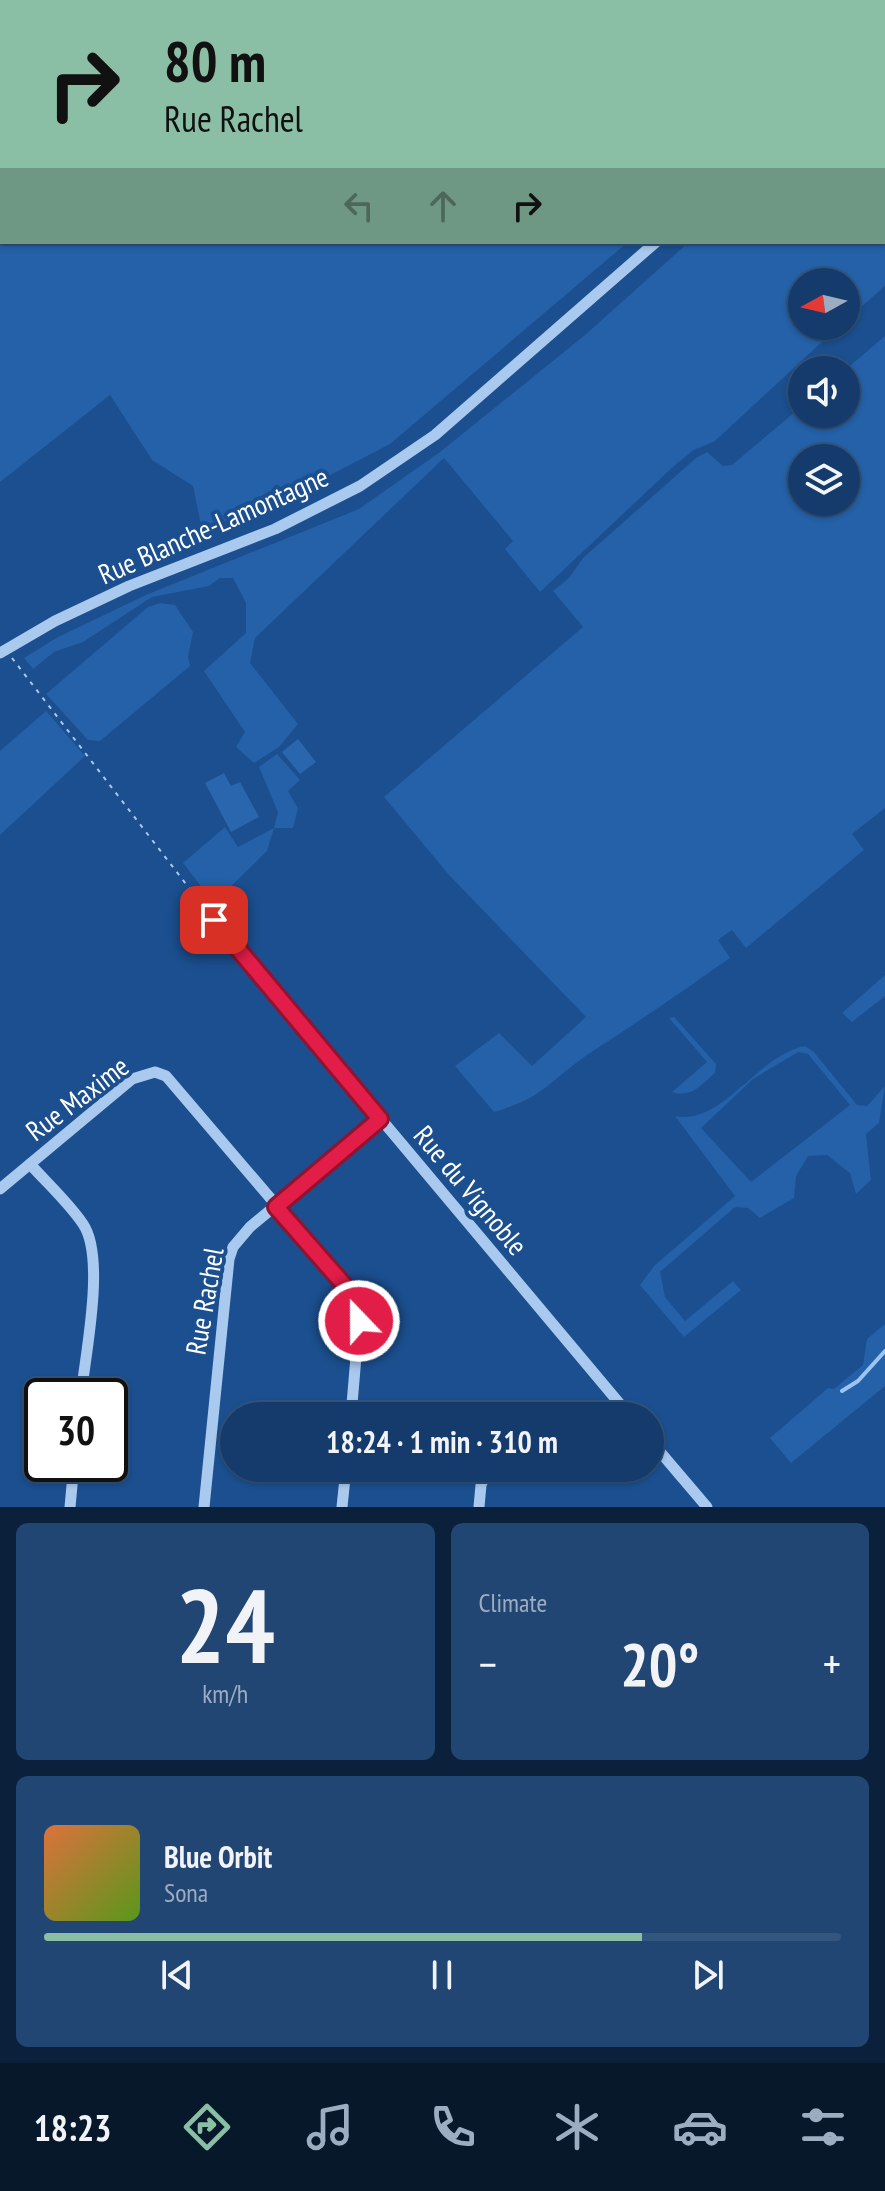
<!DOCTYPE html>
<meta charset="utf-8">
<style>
body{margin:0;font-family:"PT Sans Narrow",sans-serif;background:#214673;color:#f1f3f6;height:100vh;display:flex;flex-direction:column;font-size:30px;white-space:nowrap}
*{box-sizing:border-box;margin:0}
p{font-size:26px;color:#9dadc1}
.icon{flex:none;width:44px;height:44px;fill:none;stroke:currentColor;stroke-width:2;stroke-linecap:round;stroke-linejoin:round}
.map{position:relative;height:1507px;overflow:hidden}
.panel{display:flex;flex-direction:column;gap:16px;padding:16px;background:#0b203b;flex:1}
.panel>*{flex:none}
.hud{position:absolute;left:0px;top:0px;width:886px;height:244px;box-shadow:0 2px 6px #0004,0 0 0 2px #33557e;background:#8abfa5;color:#111;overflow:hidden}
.needle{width:52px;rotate:262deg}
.tools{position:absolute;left:788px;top:268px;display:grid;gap:16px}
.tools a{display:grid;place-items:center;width:72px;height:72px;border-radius:50%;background:#143b6b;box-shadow:0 2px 6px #0004,0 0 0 2px #33557e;font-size:40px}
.speed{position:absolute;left:24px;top:1378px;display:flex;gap:16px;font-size:40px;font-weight:700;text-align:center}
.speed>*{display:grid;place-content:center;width:104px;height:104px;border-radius:50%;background:#143b6b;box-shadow:0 2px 6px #0004,0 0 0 2px #33557e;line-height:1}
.speed .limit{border:4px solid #111;border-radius:12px;background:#fff;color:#111}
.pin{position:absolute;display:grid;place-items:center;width:68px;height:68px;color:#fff;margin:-34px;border-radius:16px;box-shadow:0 4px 12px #0006}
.me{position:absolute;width:88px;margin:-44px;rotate:338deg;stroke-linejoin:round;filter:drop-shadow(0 0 6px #0008)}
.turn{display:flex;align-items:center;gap:28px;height:168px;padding:0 32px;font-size:36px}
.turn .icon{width:104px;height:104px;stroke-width:2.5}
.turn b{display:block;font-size:56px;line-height:68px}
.lanes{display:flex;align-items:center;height:76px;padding:0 32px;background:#0003;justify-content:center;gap:40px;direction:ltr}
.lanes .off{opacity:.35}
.big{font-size:60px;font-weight:700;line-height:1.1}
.panel .tile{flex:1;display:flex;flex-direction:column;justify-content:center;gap:12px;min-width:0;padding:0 28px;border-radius:12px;background:#214673}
.panel .dial{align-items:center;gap:0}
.dial b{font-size:104px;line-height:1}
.song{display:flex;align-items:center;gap:24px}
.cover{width:96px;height:96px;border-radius:12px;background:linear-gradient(135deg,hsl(20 70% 55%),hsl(90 70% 35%))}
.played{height:8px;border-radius:4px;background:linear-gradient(90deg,#8abfa5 75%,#33557e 75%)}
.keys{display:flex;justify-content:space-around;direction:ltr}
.heat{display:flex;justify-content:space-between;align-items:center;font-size:44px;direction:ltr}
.panel .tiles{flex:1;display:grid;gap:16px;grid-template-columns:1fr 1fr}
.tile:last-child{grid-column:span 2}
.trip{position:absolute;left:220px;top:1402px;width:444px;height:80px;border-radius:40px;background:#143b6b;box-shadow:0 2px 6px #0004,0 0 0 2px #33557e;font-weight:700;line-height:80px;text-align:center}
.tabs{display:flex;height:128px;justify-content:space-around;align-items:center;background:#08182b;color:#9dadc1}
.tabs .icon{width:56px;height:56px}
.tabs .active{color:#8abfa5}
.tabs b{font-size:36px;color:#f1f3f6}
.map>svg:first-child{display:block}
.green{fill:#2461a8;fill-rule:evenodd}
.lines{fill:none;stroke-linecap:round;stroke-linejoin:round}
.stream{stroke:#9cc4f0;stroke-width:4}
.building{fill:#2a66ad}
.path{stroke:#a9c9ee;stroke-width:2;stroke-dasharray:4 6;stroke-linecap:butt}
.minor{stroke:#a9c9ee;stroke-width:11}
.route-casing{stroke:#92132f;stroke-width:20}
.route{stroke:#e11d48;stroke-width:14}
.labels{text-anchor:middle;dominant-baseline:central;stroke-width:8;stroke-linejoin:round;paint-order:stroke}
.street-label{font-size:28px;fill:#fff;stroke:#1b4f8f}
</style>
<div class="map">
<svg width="885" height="1507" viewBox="0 0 885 1507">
<rect width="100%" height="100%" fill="#1b4f8f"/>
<g class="green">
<polygon points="0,0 485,2 2,2 2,242 628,242 390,444 288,497 202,530 193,486 152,460 110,395 0,482"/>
<polygon points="885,113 885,286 846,320 846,282 802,282 802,326 839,326 715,441 694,450 675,465 540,592 505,549 513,541 444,458 255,638 250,663 298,724 279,747 254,763 236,747 245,732 204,671 246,633 246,603 233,578 220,578 209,586 152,597 83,642 54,652 33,669 24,658 58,637 146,595 359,509 440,452 585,335 689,242 884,242"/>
<path d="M 885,336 L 885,808 L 852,834 L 864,850 L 746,948 L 732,930 L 718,940 L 730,958 C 683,991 635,1024 587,1055 C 548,1082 545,1097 494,1112 L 455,1066 L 499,1033 L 532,1066 L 586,1017 L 449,875 L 384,797 L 583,627 L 553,591 L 569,578 L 583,558 L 696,458 L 707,452 L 723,466 L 732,465 L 802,406 L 802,414 L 846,414 L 845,370 ZM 802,458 L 846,458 L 846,502 L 802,502 Z"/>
<polygon points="160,603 175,605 193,632 188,657 190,666 100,741 88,740 46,694 148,607"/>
<polygon points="46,711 85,756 0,835 0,751"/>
<polygon points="277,754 300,780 288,791 298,808 293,828 274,828 267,851 214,903 183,863 225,827 238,847 274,828 278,812 259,767"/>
<polygon points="885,975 885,996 852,1022 842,1013"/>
<path d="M 674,1017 L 716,1064 L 715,1073 C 701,1085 692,1098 672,1092 L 707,1062 L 669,1018 Z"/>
<path d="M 805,1046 L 813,1051 L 857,1105 L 867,1106 L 885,1086 L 879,1123 L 866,1134 L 871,1180 L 856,1194 L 850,1173 L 827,1155 L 808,1156 L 796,1176 L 794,1198 L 760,1218 L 748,1208 L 735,1207 L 660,1272 L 665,1297 L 685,1321 L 733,1281 L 741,1290 L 684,1337 L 640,1285 L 654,1266 L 735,1196 L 675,1116 C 722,1126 757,1055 805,1046 ZM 798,1052 L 808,1054 L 850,1105 L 751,1182 L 701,1128 L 753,1079 Z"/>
<polygon points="885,1324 885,1386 791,1463 770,1438 828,1388 834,1389 863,1365 867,1339"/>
</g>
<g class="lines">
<polyline class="stream" points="842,1391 858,1381 885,1351"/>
</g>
<g class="building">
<polygon points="298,739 316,762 300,774 282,752"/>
<polygon points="224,773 231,786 240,782 259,817 231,832 205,783"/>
</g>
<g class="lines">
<g class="path">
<polyline points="884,60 885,60"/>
<polyline points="12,658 206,910"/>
</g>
<g class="minor">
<polyline points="523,0 526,2"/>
<polyline points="561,2 562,0"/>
<polyline points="884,104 885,103"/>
<polyline points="0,653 55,621 129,586 275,529 360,486 435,435 656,242"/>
<polyline points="214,920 630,1416"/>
<path d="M 30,1164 C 47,1183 69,1203 83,1224 C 106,1258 85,1355 81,1396"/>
<polyline points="0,1189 132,1079 155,1072 166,1076 353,1295 359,1321 351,1416"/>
<polyline points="650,1440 707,1507"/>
<polyline points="70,1507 74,1464"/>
<polyline points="204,1507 229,1259 233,1247 250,1227 380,1119"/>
<polyline points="342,1507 346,1468"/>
<polyline points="479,1507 481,1485 489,1468"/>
</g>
</g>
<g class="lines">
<g class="route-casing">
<polyline id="route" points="214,920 380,1119 276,1207 353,1295 359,1321"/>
</g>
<use href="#route" class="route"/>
</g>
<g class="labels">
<g class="street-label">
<text transform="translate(213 525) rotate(-24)">Rue Blanche-Lamontagne</text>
<text transform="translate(77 1098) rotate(-37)">Rue Maxime</text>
<text transform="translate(471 1190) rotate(50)">Rue du Vignoble</text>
<text transform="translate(204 1301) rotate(-80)">Rue Rachel</text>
</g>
</g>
</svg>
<div class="tools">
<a><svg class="needle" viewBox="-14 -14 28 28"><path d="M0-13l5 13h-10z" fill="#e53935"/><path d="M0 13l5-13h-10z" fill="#9dadc1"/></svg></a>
<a><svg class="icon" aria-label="sound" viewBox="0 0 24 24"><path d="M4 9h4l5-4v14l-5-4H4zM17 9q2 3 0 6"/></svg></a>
<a><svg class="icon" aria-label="layers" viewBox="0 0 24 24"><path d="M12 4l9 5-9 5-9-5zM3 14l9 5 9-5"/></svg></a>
</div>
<div class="speed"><div class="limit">30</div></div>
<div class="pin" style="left:214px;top:920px;background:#d93025"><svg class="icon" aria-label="arrive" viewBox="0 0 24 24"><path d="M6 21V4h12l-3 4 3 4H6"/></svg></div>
<svg class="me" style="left:359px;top:1321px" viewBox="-20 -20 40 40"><circle r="17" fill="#e11d48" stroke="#fff" stroke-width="3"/><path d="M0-11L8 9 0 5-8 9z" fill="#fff"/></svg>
<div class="trip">18:24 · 1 min · 310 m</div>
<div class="hud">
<div class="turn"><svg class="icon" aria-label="right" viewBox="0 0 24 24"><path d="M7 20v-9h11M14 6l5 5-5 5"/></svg><div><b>80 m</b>Rue Rachel</div></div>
<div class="lanes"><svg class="icon off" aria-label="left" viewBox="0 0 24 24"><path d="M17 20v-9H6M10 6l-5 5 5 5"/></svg><svg class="icon off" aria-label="ahead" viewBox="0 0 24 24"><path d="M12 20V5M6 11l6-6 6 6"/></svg><svg class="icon" aria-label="right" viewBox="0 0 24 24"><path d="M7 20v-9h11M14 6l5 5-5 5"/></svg></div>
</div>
</div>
<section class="panel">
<div class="tiles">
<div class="tile dial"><b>24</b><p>km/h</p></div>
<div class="tile"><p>Climate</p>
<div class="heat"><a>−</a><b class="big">20°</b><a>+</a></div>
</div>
<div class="tile">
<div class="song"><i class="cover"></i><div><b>Blue Orbit</b><p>Sona</p></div></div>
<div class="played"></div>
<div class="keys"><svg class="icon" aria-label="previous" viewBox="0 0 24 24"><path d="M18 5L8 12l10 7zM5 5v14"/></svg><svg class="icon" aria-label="pause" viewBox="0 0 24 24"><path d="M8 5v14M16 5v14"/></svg><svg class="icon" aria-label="next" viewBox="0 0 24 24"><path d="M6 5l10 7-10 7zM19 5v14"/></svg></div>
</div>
</div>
</section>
<nav class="tabs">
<b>18:23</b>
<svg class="icon active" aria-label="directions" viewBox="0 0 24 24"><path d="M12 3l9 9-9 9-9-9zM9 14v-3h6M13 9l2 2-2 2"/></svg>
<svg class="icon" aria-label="music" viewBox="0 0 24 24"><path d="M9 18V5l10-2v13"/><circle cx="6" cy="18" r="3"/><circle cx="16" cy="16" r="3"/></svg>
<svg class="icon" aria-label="phone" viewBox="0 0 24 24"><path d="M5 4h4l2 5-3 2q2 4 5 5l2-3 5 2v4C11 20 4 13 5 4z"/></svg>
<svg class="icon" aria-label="climate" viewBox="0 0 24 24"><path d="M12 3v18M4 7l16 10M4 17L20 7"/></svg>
<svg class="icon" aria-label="car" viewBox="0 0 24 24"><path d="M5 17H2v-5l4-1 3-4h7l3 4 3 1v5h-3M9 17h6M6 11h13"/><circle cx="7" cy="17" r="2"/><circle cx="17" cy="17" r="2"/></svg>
<svg class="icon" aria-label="filters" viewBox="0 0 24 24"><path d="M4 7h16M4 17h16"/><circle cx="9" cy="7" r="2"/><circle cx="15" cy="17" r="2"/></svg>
</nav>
